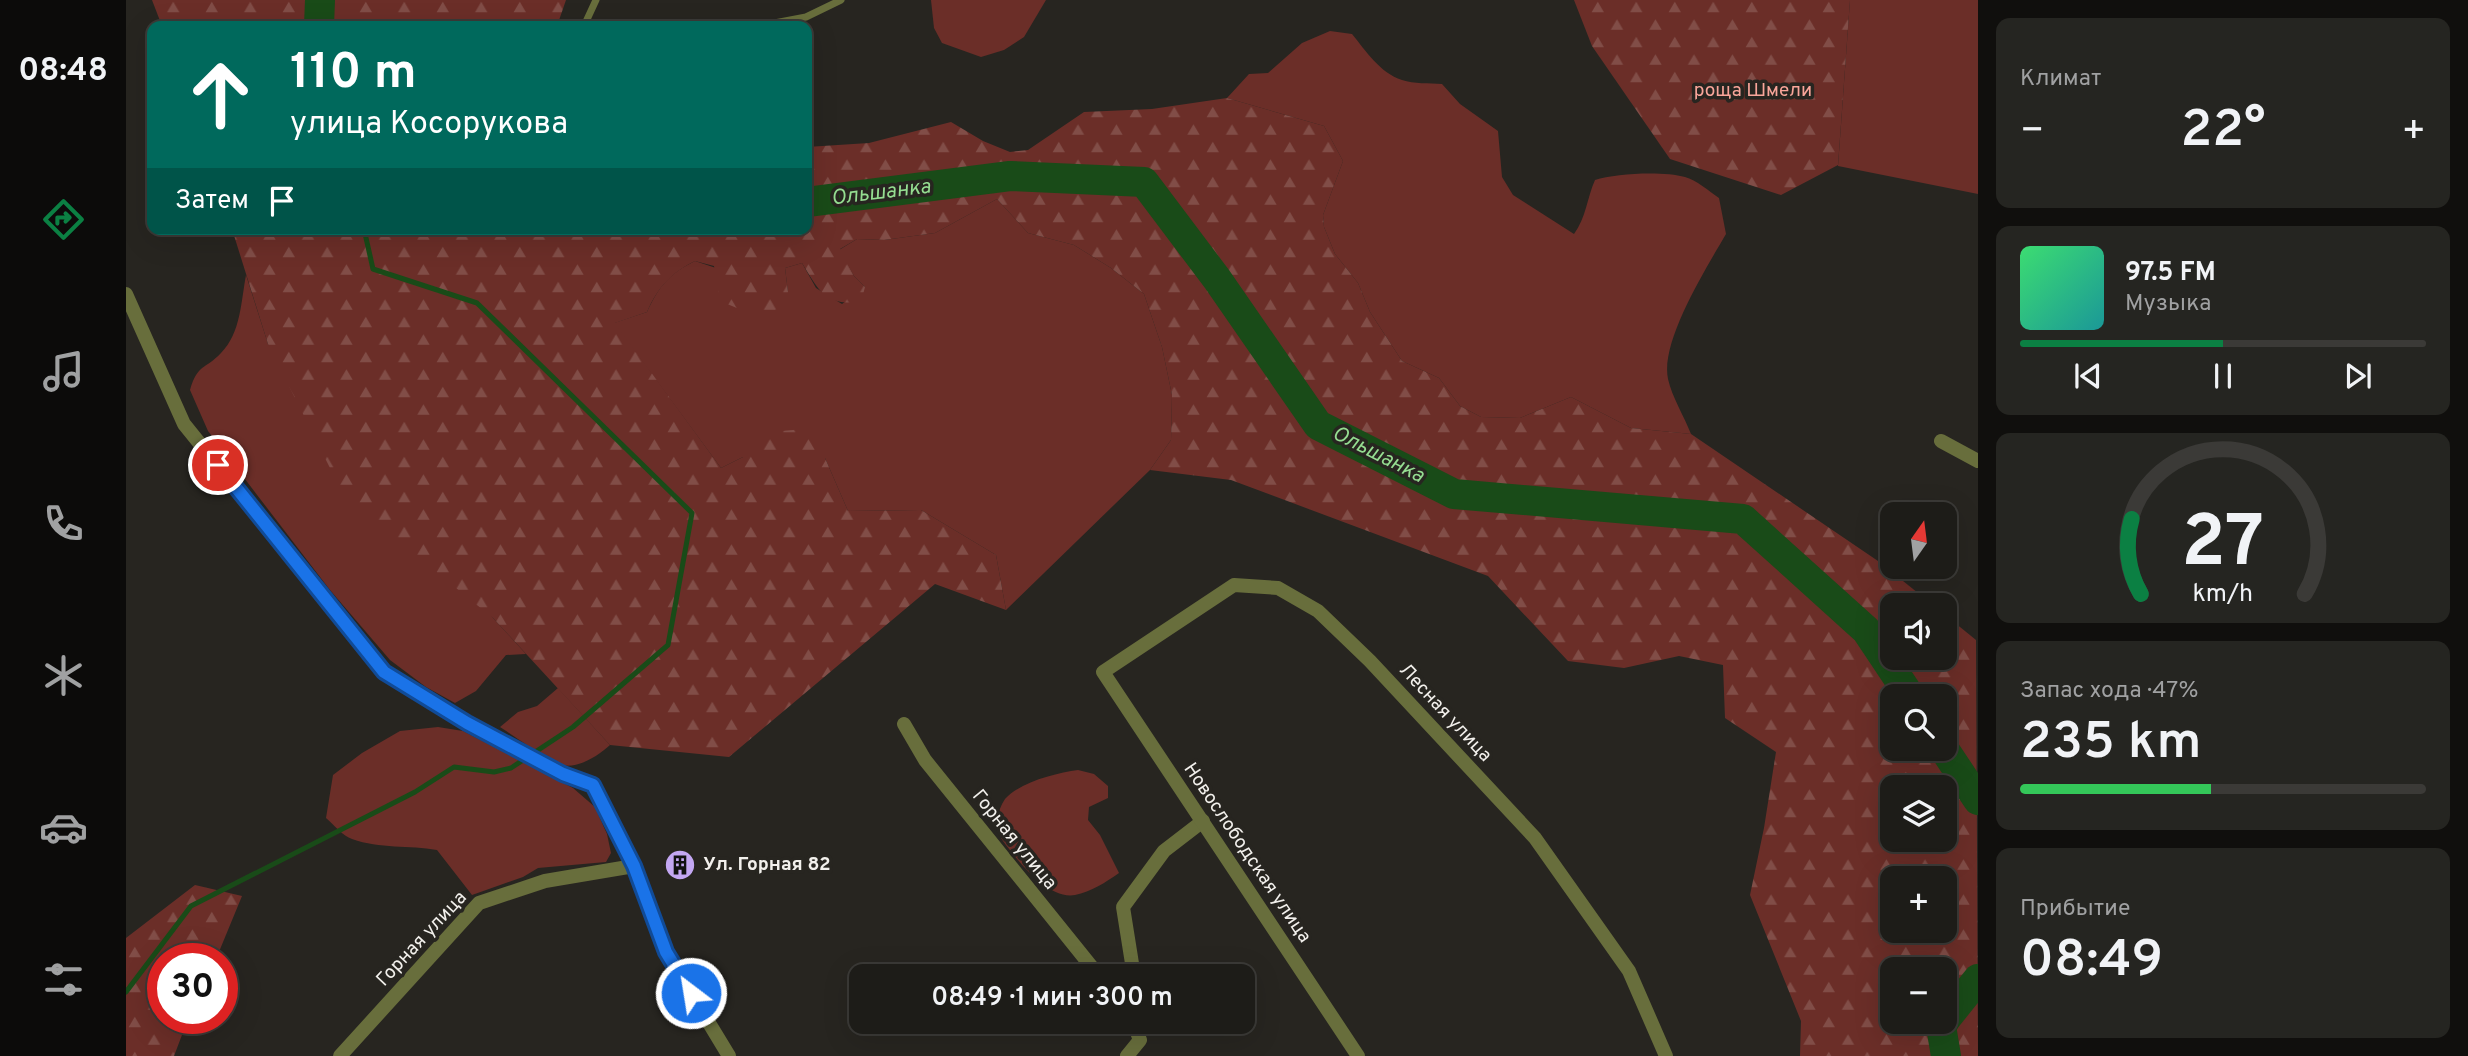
<!DOCTYPE html>
<html lang="ru">
<meta charset="utf-8">
<style>
body{margin:0;font-family:Overpass,sans-serif;background:#252521;color:#f1f3f6;height:100vh;display:flex;flex-direction:column;font-size:26px;white-space:nowrap}
*{box-sizing:border-box;margin:0}
p{font-size:23px;color:#a0a1a2}
.icon{flex:none;width:38px;height:38px;fill:none;stroke:currentColor;stroke-width:2;stroke-linecap:round;stroke-linejoin:round}
.map{position:relative;flex:1;overflow:hidden}
.drawer{display:flex;flex-direction:column;gap:18px;padding:18px;background:#100f0d;width:490px}
.drawer>*{flex:none}
.hud{position:absolute;left:21px;top:21px;width:665px;height:214px;border-radius:14px;box-shadow:0 7px 28px #0002,0 0 0 2px #3b3a37;background:#00695c;color:#fff;overflow:hidden}
.needle{width:46px;rotate:14deg}
.tools{position:absolute;left:1754px;top:502px;display:grid;gap:14px}
.tools a{display:grid;place-items:center;width:77px;height:77px;border-radius:14px;background:#1d1c18;box-shadow:0 7px 28px #0002,0 0 0 2px #3b3a37;font-size:35px}
.speed{position:absolute;left:21px;top:943px;display:flex;gap:14px;font-size:35px;font-weight:700;text-align:center}
.speed>*{display:grid;place-content:center;width:91px;height:91px;border-radius:50%;background:#1d1c18;box-shadow:0 7px 28px #0002,0 0 0 2px #3b3a37;line-height:1}
.speed .limit{border:10px solid #d22;background:#fff;color:#111}
.pin{position:absolute;display:grid;place-items:center;width:60px;height:60px;color:#fff;margin:-30px;border:4px solid #fff;border-radius:50%;box-shadow:0 2px 7px #0007}
.me{position:absolute;width:77px;margin:-38px;rotate:329deg;stroke-linejoin:round;filter:drop-shadow(0 0 5px #0008)}
.turn{display:flex;align-items:center;gap:24px;height:147px;padding:0 28px;font-size:32px}
.turn .icon{width:91px;height:91px;stroke-width:2.5}
.turn b{display:block;font-size:49px;line-height:60px}
.then{display:flex;align-items:center;height:66px;padding:0 28px;background:#0003;gap:14px;font-size:26px}
.big{font-size:52px;font-weight:600;line-height:1.1}
.drawer .card{flex:1;display:flex;flex-direction:column;justify-content:center;gap:10px;min-width:0;padding:0 24px;border-radius:14px;background:#252521}
.drawer .dial{align-items:center;gap:0}
.dial svg{height:182px;overflow:visible;fill:none;stroke:#3b3a37;stroke-width:7;stroke-linecap:round;text-anchor:middle}
.dial text{fill:#f1f3f6;stroke:none}
.song{display:flex;align-items:center;gap:21px}
.cover{width:84px;height:84px;border-radius:10px;background:linear-gradient(135deg,hsl(140 70% 55%),hsl(180 70% 35%))}
.played{height:7px;border-radius:4px;background:linear-gradient(90deg,#0b8043 50%,#3b3a37 50%)}
.keys{display:flex;justify-content:space-around;direction:ltr}
.heat{display:flex;justify-content:space-between;align-items:center;font-size:38px;direction:ltr}
.charge{height:10px;border-radius:5px;background:linear-gradient(90deg,#34c759 47%,#3b3a37 0)}
.trip{position:absolute;left:723px;top:964px;width:406px;height:70px;border-radius:14px;background:#1d1c18;box-shadow:0 7px 28px #0002,0 0 0 2px #3b3a37;font-weight:600;line-height:70px;text-align:center}
main{display:flex;flex:1;min-height:0}
.tab-bar{display:flex;flex-direction:column;width:126px;justify-content:space-around;align-items:center;background:#0c0b0a;color:#a0a1a2}
.tab-bar .icon{width:49px;height:49px}
.tab-bar .current{color:#0b8043}
.tab-bar b{font-size:32px;color:#f1f3f6}
.map>svg:first-child{display:block}
.grass{fill:#6b2e28}
.forest{fill:url(#forest-firs);fill-rule:evenodd}
.lines{fill:none;stroke-linecap:round;stroke-linejoin:round}
.stream{stroke:#194b18;stroke-width:5}
.river{stroke:#194b18;stroke-width:30}
.lane{stroke:#686e3c;stroke-width:7}
.street{stroke:#686e3c;stroke-width:14}
.route-casing{stroke:#114b97;stroke-width:18}
.route{stroke:#1a73e8;stroke-width:12}
.labels{text-anchor:middle;dominant-baseline:central;stroke-width:7;stroke-linejoin:round;paint-order:stroke}
.park-label{font-size:19px;fill:#f9a59a;stroke:#272520}
.street-label{font-size:19px;fill:#f2f0ec;stroke:#272520}
.poi-label{font-size:19px;font-weight:bold;fill:#f2f0ec;stroke:#272520;text-anchor:start}
.water-label{font-size:21px;font-style:italic;fill:#95dd91;stroke:#272520}
</style>
<main>
<nav class="tab-bar">
<b>08:48</b>
<svg class="icon current" aria-label="directions" viewBox="0 0 24 24"><path d="M12 3l9 9-9 9-9-9zM9 14v-3h6M13 9l2 2-2 2"/></svg>
<svg class="icon" aria-label="music" viewBox="0 0 24 24"><path d="M9 18V5l10-2v13"/><circle cx="6" cy="18" r="3"/><circle cx="16" cy="16" r="3"/></svg>
<svg class="icon" aria-label="phone" viewBox="0 0 24 24"><path d="M5 4h4l2 5-3 2q2 4 5 5l2-3 5 2v4C11 20 4 13 5 4z"/></svg>
<svg class="icon" aria-label="climate" viewBox="0 0 24 24"><path d="M12 3v18M4 7l16 10M4 17L20 7"/></svg>
<svg class="icon" aria-label="car" viewBox="0 0 24 24"><path d="M5 17H2v-5l4-1 3-4h7l3 4 3 1v5h-3M9 17h6M6 11h13"/><circle cx="7" cy="17" r="2"/><circle cx="17" cy="17" r="2"/></svg>
<svg class="icon" aria-label="filters" viewBox="0 0 24 24"><path d="M4 7h16M4 17h16"/><circle cx="9" cy="7" r="2"/><circle cx="15" cy="17" r="2"/></svg>
</nav>
<div class="map">
<svg width="1852" height="1056" viewBox="0 0 1852 1056">
<defs>
<pattern id="forest-firs" width="22" height="20" patternUnits="userSpaceOnUse" patternTransform="scale(1.75)"><rect width="22" height="20" fill="#6b2e28"/><path d="M5 1l3.5 6h-7zM16 11l3.5 6h-7z" fill="#814d47"/></pattern>
</defs>
<rect width="100%" height="100%" fill="#272520"/>
<g class="grass">
<polygon points="805,0 920,0 898,37 878,50 855,57 816,43 808,28"/>
<polygon points="1724,0 1852,0 1852,194 1712,166"/>
<path d="M 1204,31 L 1226,34 C 1240,51 1254,73 1276,80 C 1288,84 1303,83 1316,84 L 1334,104 L 1372,131 L 1376,177 L 1387,195 L 1448,234 C 1460,218 1461,198 1469,180 C 1490,173 1538,171 1559,177 C 1570,180 1583,191 1593,198 L 1600,234 C 1581,267 1534,341 1542,379 C 1546,397 1558,416 1565,434 L 1505,428 L 1445,397 L 1394,418 L 1355,417 L 1334,406 L 1313,378 L 1276,361 L 1244,312 L 1232,283 L 1209,254 L 1198,227 L 1197,215 L 1217,161 L 1198,126 L 1101,98 L 1123,74 L 1142,73 L 1176,43 Z"/>
<path d="M 871,199 L 902,233 L 948,245 L 985,268 L 1018,294 L 1036,347 L 1046,395 L 1045,440 L 1024,470 L 880,610 L 870,555 L 795,510 L 722,511 L 699,458 L 617,457 L 595,468 L 488,323 L 521,312 C 533,286 543,274 569,261 L 662,292 L 659,268 L 676,263 L 690,288 L 716,304 L 739,287 L 728,276 L 713,250 L 731,239 L 758,240 L 809,233 Z"/>
<path d="M 120,275 L 142,344 L 367,618 L 400,654 L 380,655 L 350,691 L 329,703 L 300,687 L 264,660 L 204,590 L 82,431 L 64,390 C 72,363 79,370 95,353 C 115,333 115,301 120,275 Z"/>
<path d="M 432,688 L 484,745 C 472,756 452,769 435,765 C 426,763 385,734 374,727 L 392,712 L 411,706 Z"/>
<path d="M 312,727 L 337,731 L 447,788 L 469,807 L 481,834 L 485,853 L 480,862 L 412,868 L 397,877 L 346,895 L 311,850 C 283,845 254,849 226,839 C 217,836 208,825 200,818 L 207,775 L 236,753 L 274,731 Z"/>
<path d="M 952,770 L 968,774 L 982,786 L 982,798 L 963,807 L 962,820 L 974,835 L 993,873 C 980,882 965,892 949,895 C 922,900 891,860 877,841 C 873,835 872,827 870,820 C 872,813 875,805 879,799 C 894,782 930,773 952,770 Z"/>
</g>
<g class="forest">
<polygon points="26,0 440,0 431,26 36,26"/>
<polygon points="1448,0 1724,0 1712,165 1655,195 1544,159 1466,46"/>
<path d="M 1101,98 L 1198,126 L 1217,161 L 1197,215 L 1198,227 L 1209,254 L 1232,283 L 1244,312 L 1276,361 L 1313,378 L 1334,406 L 1355,417 L 1394,418 L 1445,397 L 1505,428 L 1565,434 L 1752,561 L 1807,605 L 1766,606 L 1766,658 L 1818,658 L 1818,614 L 1850,640 L 1852,1056 L 1674,1056 L 1675,1021 L 1624,895 L 1638,828 L 1650,752 L 1599,718 L 1597,665 L 1553,656 L 1498,668 L 1442,661 L 1362,576 L 1105,480 L 1024,470 L 1045,440 L 1046,395 L 1036,347 L 1018,294 L 985,268 L 948,245 L 902,233 L 871,199 L 809,233 L 758,240 L 731,239 L 714,249 L 728,276 L 739,287 L 735,302 C 698,306 693,290 676,263 L 659,268 L 662,292 L 655,308 L 630,316 L 594,301 L 588,266 L 569,261 C 545,273 532,287 521,312 L 489,323 L 595,468 L 617,457 L 622,434 L 678,429 L 699,458 L 722,511 L 795,510 L 870,555 L 880,610 L 809,584 L 603,757 L 484,745 L 367,618 L 219,498 L 142,344 L 106,229 L 681,229 L 681,147 L 743,143 L 825,122 L 857,141 L 884,152 L 902,150 L 958,112 L 1026,109 ZM 1766,696 L 1818,696 L 1818,749 L 1766,749 ZM 1766,788 L 1818,788 L 1818,840 L 1766,840 ZM 1818,878 L 1818,931 L 1766,931 L 1766,878 ZM 1766,970 L 1818,970 L 1818,1022 L 1766,1022 Z"/>
<polygon points="69,885 116,896 90,959 37,959 37,1018 62,1019 48,1056 0,1056 0,938"/>
</g>
<g class="lines">
<polyline class="stream" points="0,992 65,906 289,792 328,767 368,772 385,768 447,727 542,645 566,513 351,303 247,269 238,229"/>
<g class="river">
<polyline points="193,26 194,0"/>
<polyline points="681,202 884,176 1018,182 1091,279 1192,425 1328,494 1617,519 1740,630 1784,696"/>
<polyline points="1818,749 1852,800"/>
<polyline points="1818,1021 1852,979"/>
<polyline points="1818,1022 1815,1026 1820,1056"/>
</g>
<g class="lane">
<polyline points="458,26 470,0"/>
<polyline points="632,26 680,17 715,0"/>
</g>
<g class="street">
<polyline points="0,294 58,424 258,672 341,723 437,774 467,785 508,866 540,952 603,1056"/>
<polyline points="1815,441 1852,461"/>
<polyline points="778,724 799,760 973,976"/>
<polyline points="1008,976 997,907 1038,851 1077,821"/>
<polyline points="214,1056 353,903 419,881 508,866"/>
<polyline points="1001,1056 1014,1040 1007,1022"/>
<polyline points="1232,1056 977,672 1108,585 1152,588 1192,611 1244,661 1409,838 1503,971 1540,1056"/>
</g>
</g>
<g class="lines">
<g class="route-casing">
<polyline id="route" points="92,465 258,672 341,723 437,774 467,785 508,866 540,952 565,993"/>
</g>
<use href="#route" class="route"/>
</g>
<defs>
<g id="building-disc" transform="scale(1.575)"><circle r="9.5" fill="#c3a7f2" stroke="#272520"/><path d="M-4-6H4V6H1V3H-1V6H-4ZM-2.5-4.3h1.7v1.8h-1.7ZM.8-4.3h1.7v1.8H.8ZM-2.5-1h1.7V.8h-1.7ZM.8-1h1.7V.8H.8Z" fill="#111"/></g>
</defs>
<g fill-rule="evenodd">
<use href="#building-disc" x="554" y="865"/>
</g>
<g class="labels">
<g class="park-label">
<text x="1627" y="91">роща Шмели</text>
</g>
<g class="street-label">
<text transform="translate(1319 713) rotate(47)">Лесная улица</text>
<text transform="translate(888 840) rotate(51)">Горная улица</text>
<text transform="translate(1121 853) rotate(56)">Новослободская улица</text>
<text transform="translate(296 939) rotate(-47)">Горная улица</text>
</g>
<g class="poi-label">
<text x="577" y="865">Ул. Горная 82</text>
</g>
<g class="water-label">
<text transform="translate(755 193) rotate(-7)">Ольшанка</text>
<text transform="translate(1252 455) rotate(27)">Ольшанка</text>
</g>
</g>
</svg>
<div class="tools">
<a><svg class="needle" viewBox="-14 -14 28 28"><path d="M0-13l5 13h-10z" fill="#e53935"/><path d="M0 13l5-13h-10z" fill="#a0a1a2"/></svg></a>
<a><svg class="icon" aria-label="sound" viewBox="0 0 24 24"><path d="M4 9h4l5-4v14l-5-4H4zM17 9q2 3 0 6"/></svg></a>
<a><svg class="icon" aria-label="search" viewBox="0 0 24 24"><circle cx="10" cy="10" r="6"/><path d="M15 15l6 6"/></svg></a>
<a><svg class="icon" aria-label="layers" viewBox="0 0 24 24"><path d="M12 4l9 5-9 5-9-5zM3 14l9 5 9-5"/></svg></a>
<a>+</a>
<a>−</a>
</div>
<div class="speed"><div class="limit">30</div></div>
<div class="pin" style="left:92px;top:465px;background:#d93025"><svg class="icon" aria-label="arrive" viewBox="0 0 24 24"><path d="M6 21V4h12l-3 4 3 4H6"/></svg></div>
<svg class="me" style="left:565px;top:993px" viewBox="-20 -20 40 40"><circle r="17" fill="#1a73e8" stroke="#fff" stroke-width="3"/><path d="M0-11L8 9 0 5-8 9z" fill="#fff"/></svg>
<div class="trip">08:49 · 1 мин · 300 m</div>
<div class="hud">
<div class="turn"><svg class="icon" aria-label="ahead" viewBox="0 0 24 24"><path d="M12 20V5M6 11l6-6 6 6"/></svg><div><b>110 m</b>улица Косорукова</div></div>
<div class="then">Затем<svg class="icon" aria-label="arrive" viewBox="0 0 24 24"><path d="M6 21V4h12l-3 4 3 4H6"/></svg></div>
</div>
</div>
<section class="drawer">
<div class="card"><p>Климат</p>
<div class="heat"><a>−</a><b class="big">22°</b><a>+</a></div>
</div>
<div class="card">
<div class="song"><i class="cover"></i><div><b>97.5 FM</b><p>Музыка</p></div></div>
<div class="played"></div>
<div class="keys"><svg class="icon" aria-label="previous" viewBox="0 0 24 24"><path d="M18 5L8 12l10 7zM5 5v14"/></svg><svg class="icon" aria-label="pause" viewBox="0 0 24 24"><path d="M8 5v14M16 5v14"/></svg><svg class="icon" aria-label="next" viewBox="0 0 24 24"><path d="M6 5l10 7-10 7zM19 5v14"/></svg></div>
</div>
<div class="card dial"><svg viewBox="0 0 100 80">
<path d="M14 69A42 42 0 1 1 86 69"/>
<path d="M14 69A42 42 0 0 1 10 36" stroke="#0b8043"/>
<text x="50" y="56" font-size="32" font-weight="700">27</text>
<text x="50" y="72" font-size="11">km/h</text>
</svg></div>
<div class="card"><p>Запас хода · 47%</p><b class="big">235 km</b><div class="charge"></div></div>
<div class="card"><p>Прибытие</p><b class="big">08:49</b></div>
</section>
</main>
